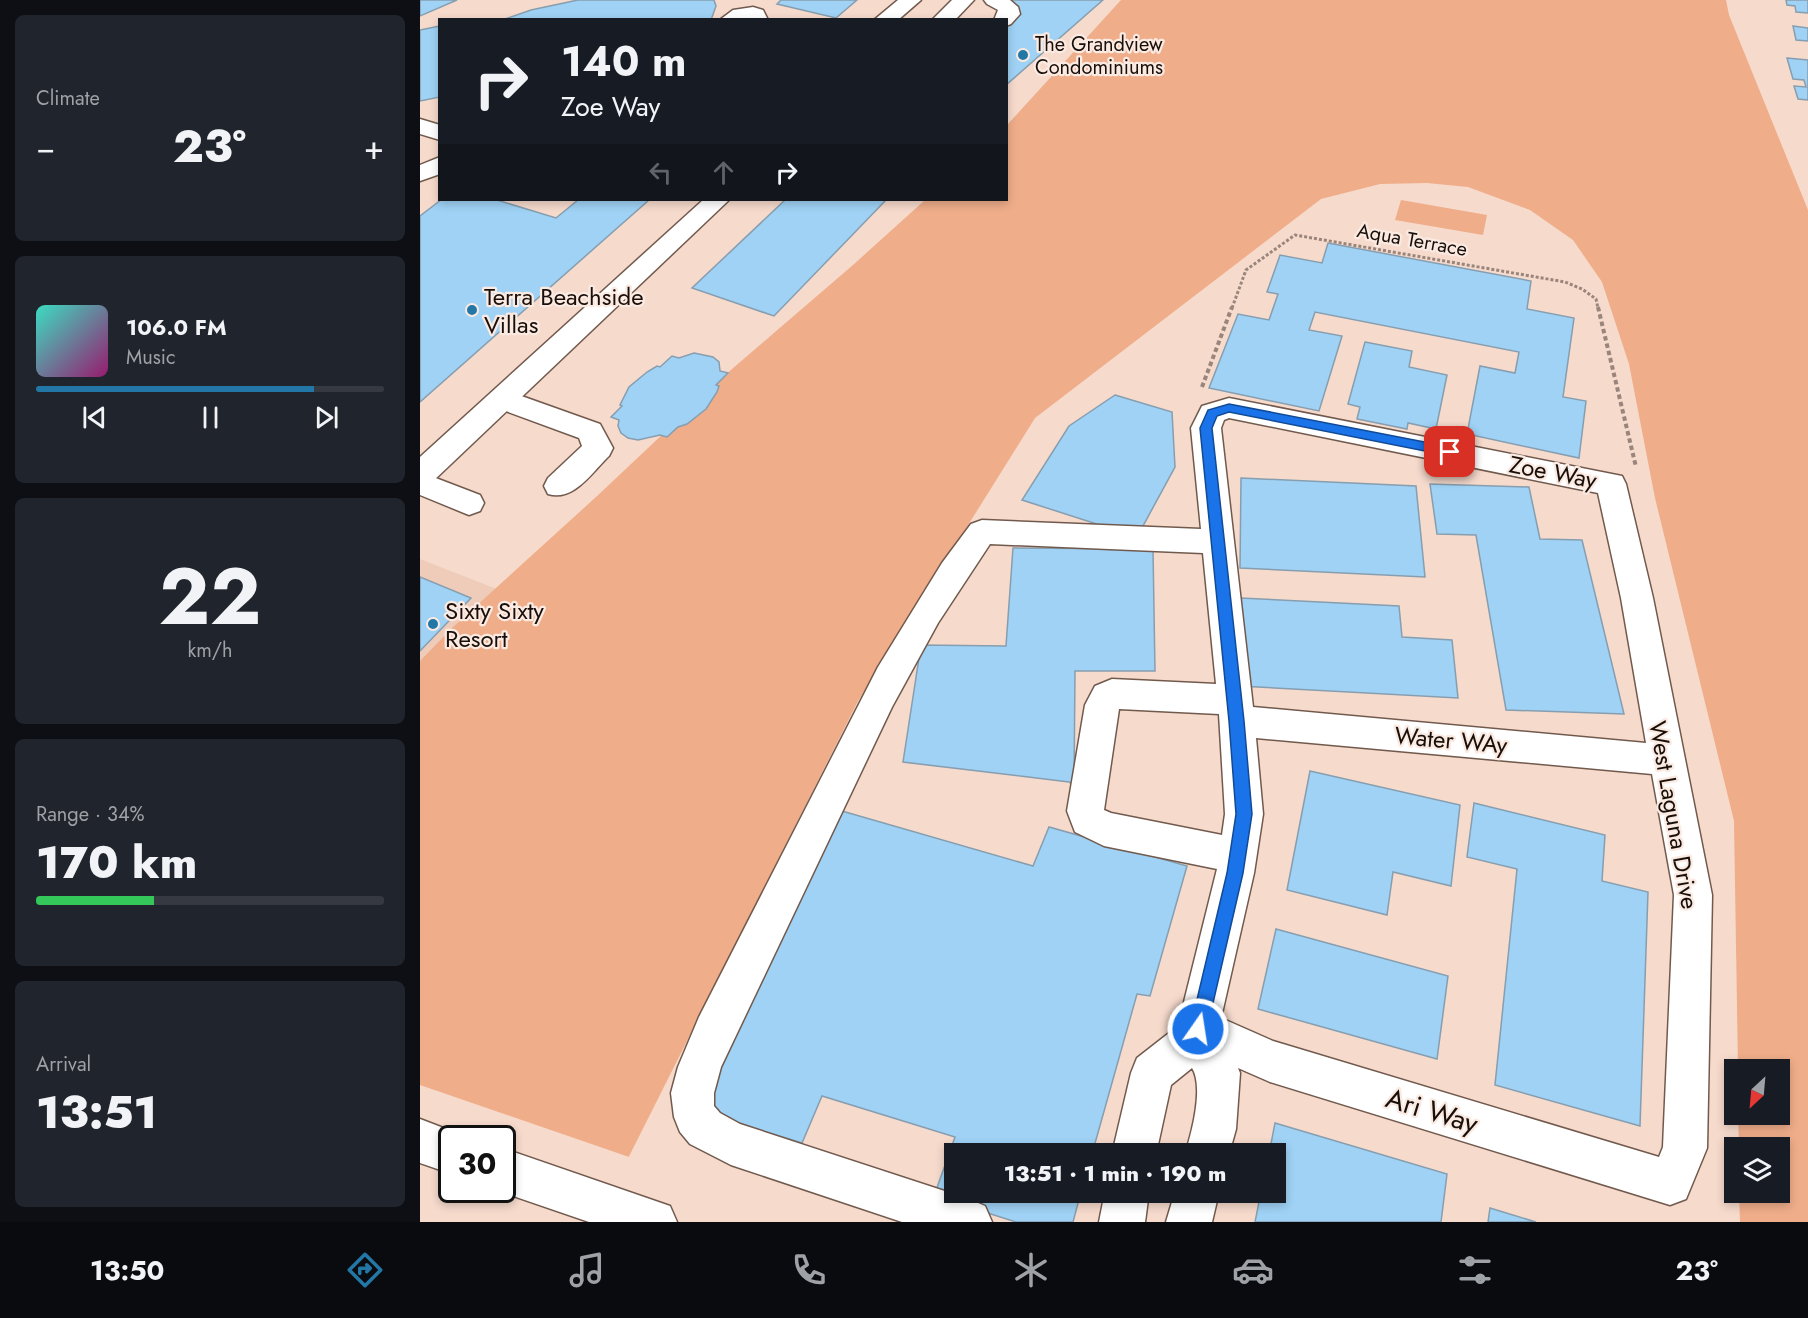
<!DOCTYPE html>
<meta charset="utf-8">
<style>
body{margin:0;font-family:Jost,sans-serif;background:#20242c;color:#f1f3f6;height:100vh;display:flex;flex-direction:column;font-size:22px;white-space:nowrap}
*{box-sizing:border-box;margin:0}
p{font-size:20px;color:#9ea1a6}
.icon{flex:none;width:33px;height:33px;fill:none;stroke:currentColor;stroke-width:2;stroke-linecap:round;stroke-linejoin:round}
.map{position:relative;flex:1;overflow:hidden}
.panel{display:flex;flex-direction:column;gap:15px;padding:15px;background:#0d0f14;width:420px}
.panel>*{flex:none}
.top-card{position:absolute;left:18px;top:18px;width:570px;height:183px;border-radius:0px;box-shadow:0 3px 9px #0003;background:#171b24;color:#f1f3f6;overflow:hidden}
.needle{width:39px;rotate:206deg}
.controls{position:absolute;left:1304px;top:1059px;display:grid;gap:12px}
.controls a{display:grid;place-items:center;width:66px;height:66px;border-radius:0px;background:#171b24;box-shadow:0 3px 9px #0003;font-size:30px}
.speed{position:absolute;left:18px;top:1125px;display:flex;gap:12px;font-size:30px;font-weight:700;text-align:center}
.speed>*{display:grid;place-content:center;width:78px;height:78px;border-radius:50%;background:#171b24;box-shadow:0 3px 9px #0003;line-height:1}
.speed .limit{border:3px solid #111;border-radius:9px;background:#fff;color:#111}
.pin{position:absolute;display:grid;place-items:center;width:51px;height:51px;color:#fff;margin:-26px;border-radius:12px;box-shadow:0 3px 9px #0006}
.me{position:absolute;width:66px;margin:-33px;rotate:13deg;stroke-linejoin:round;filter:drop-shadow(0 0 4px #0008)}
.turn{display:flex;align-items:center;gap:21px;height:126px;padding:0 24px;font-size:27px}
.turn .icon{width:78px;height:78px;stroke-width:2.5}
.turn b{display:block;font-size:42px;line-height:51px}
.lanes{display:flex;align-items:center;height:57px;padding:0 24px;background:#0003;justify-content:center;gap:30px;direction:ltr}
.lanes .off{opacity:.35}
.big{font-size:45px;font-weight:800;line-height:1.1}
.panel .tile{flex:1;display:flex;flex-direction:column;justify-content:center;gap:9px;min-width:0;padding:0 21px;border-radius:9px;background:#20242c}
.panel .dial{align-items:center;gap:0}
.dial b{font-size:78px;line-height:1}
.song{display:flex;align-items:center;gap:18px}
.cover{width:72px;height:72px;border-radius:9px;background:linear-gradient(135deg,hsl(170 70% 55%),hsl(320 70% 35%))}
.played{height:6px;border-radius:3px;background:linear-gradient(90deg,#2377a7 80%,#363941 80%)}
.keys{display:flex;justify-content:space-around;direction:ltr}
.heat{display:flex;justify-content:space-between;align-items:center;font-size:33px;direction:ltr}
.charge{height:9px;border-radius:4px;background:linear-gradient(90deg,#34c759 34%,#363941 0)}
.trip{position:absolute;left:524px;top:1143px;width:342px;height:60px;border-radius:0px;background:#171b24;box-shadow:0 3px 9px #0003;font-weight:800;line-height:60px;text-align:center}
.tabs{display:flex;height:96px;justify-content:space-around;align-items:center;background:#090b0e;color:#9ea1a6}
.tabs .icon{width:42px;height:42px}
.tabs .selected{color:#2377a7}
.tabs b{font-size:27px;color:#f1f3f6}
main{display:flex;flex:1;min-height:0}
.map>svg:first-child{display:block}
.built{fill:#efccba}
.water{fill:#efad8a;fill-rule:evenodd}
.pier{fill:#f6dacc;fill-rule:evenodd}
.building{fill:#9fd2f5;stroke:#869eaf;stroke-width:1.5}
.lines{fill:none;stroke-linecap:round;stroke-linejoin:round}
.minor-casing{stroke:#715a4d;stroke-width:3}
.major-casing{stroke:#715a4d;stroke-width:3}
.path-far1{stroke:#99857b;stroke-width:3;stroke-dasharray:3 2;stroke-linecap:butt}
.path{stroke:#99857b;stroke-width:4;stroke-dasharray:4.5 3;stroke-linecap:butt}
.minor{fill:#fff;fill-rule:evenodd}
.major{fill:#fff;fill-rule:evenodd}
.route{fill:#1a73e8;stroke:#114b97;stroke-width:1.5}
.poi-dot{fill:#2377a7;stroke:#fbeae1;stroke-width:2}
.labels{text-anchor:middle;dominant-baseline:central;stroke-width:4.5;stroke-linejoin:round;paint-order:stroke}
.far-poi-label{font-size:20px;fill:#180f0a;stroke:#fbeae1;text-anchor:start}
.far-street-label{font-size:20px;fill:#180f0a;stroke:#fbeae1}
.poi-label{font-size:24px;fill:#180f0a;stroke:#fbeae1;text-anchor:start}
.street-label{font-size:24px;fill:#180f0a;stroke:#fbeae1}
.near-street-label{font-size:28px;fill:#180f0a;stroke:#fbeae1}
</style>
<main>
<section class="panel">
<div class="tile"><p>Climate</p>
<div class="heat"><a>−</a><b class="big">23°</b><a>+</a></div>
</div>
<div class="tile">
<div class="song"><i class="cover"></i><div><b>106.0 FM</b><p>Music</p></div></div>
<div class="played"></div>
<div class="keys"><svg class="icon" aria-label="previous" viewBox="0 0 24 24"><path d="M18 5L8 12l10 7zM5 5v14"/></svg><svg class="icon" aria-label="pause" viewBox="0 0 24 24"><path d="M8 5v14M16 5v14"/></svg><svg class="icon" aria-label="next" viewBox="0 0 24 24"><path d="M6 5l10 7-10 7zM19 5v14"/></svg></div>
</div>
<div class="tile dial"><b>22</b><p>km/h</p></div>
<div class="tile"><p>Range · 34%</p><b class="big">170 km</b><div class="charge"></div></div>
<div class="tile"><p>Arrival</p><b class="big">13:51</b></div>
</section>
<div class="map">
<svg width="1388" height="1222" viewBox="0 0 1388 1222">
<rect width="100%" height="100%" fill="#f6dacc"/>
<polygon class="built" points="0,559 87,593 0,686"/>
<g class="water">
<path d="M 701,0 L 1306,0 L 1309,15 L 1388,210 L 1388,1222 L 1320,1222 L 1319,1193 L 1359,1192 L 1359,1148 L 1319,1147 L 1318,1115 L 1359,1114 L 1359,1070 L 1318,1069 L 1314,821 L 1235,498 L 1209,364 L 1182,282 L 1153,240 L 1110,210 L 1048,187 L 1007,183 L 960,184 L 901,199 L 615,418 L 438,701 L 176,1222 L 0,1222 L 0,661 L 33,627 L 176,497 L 312,369 L 433,265 L 505,200 L 586,200 L 587,125 ZM 32,1138 L 82,1138 L 82,1190 L 32,1190 Z"/>
<polygon points="981,200 1067,215 1063,235 975,220"/>
</g>
<path class="pier" d="M 0,1085 L 212,1158 L 180,1222 L 0,1222 ZM 32,1138 L 82,1138 L 82,1190 L 32,1190 Z"/>
<g class="building">
<polygon points="0,0 37,0 0,16"/>
<polygon points="158,0 294,0 296,6 291,20 82,20 111,10"/>
<polygon points="361,0 437,0 416,18 357,4"/>
<polygon points="683,0 586,85 586,26 599,13 591,0"/>
<polygon points="1366,0 1388,0 1388,13 1376,12 1375,6 1367,5"/>
<polygon points="20,26 20,97 0,101 0,30"/>
<polygon points="1373,26 1388,28 1388,41 1376,40"/>
<polygon points="1367,58 1388,60 1388,100 1378,99 1374,86 1386,87 1384,80 1373,79"/>
<polygon points="21,200 77,200 136,218 158,200 229,200 0,402 0,216"/>
<polygon points="365,200 466,200 354,316 272,288"/>
<polygon points="908,243 1111,281 1107,309 1154,318 1143,397 1166,401 1159,458 1047,434 1060,366 1095,373 1099,352 895,312 889,330 922,336 899,411 789,388 818,314 849,320 858,294 847,292 860,255 902,263"/>
<polygon points="945,342 992,351 989,367 1027,375 1016,429 988,423 987,429 937,419 940,407 928,404"/>
<polygon points="274,353 293,357 299,362 300,371 308,373 296,385 299,386 297,392 286,409 267,424 258,427 247,437 240,435 218,440 208,438 201,433 198,426 199,420 191,417 202,406 200,405 209,387 227,372 237,366 240,367 252,356 259,358"/>
<polygon points="695,395 752,412 755,467 717,537 602,500 649,426"/>
<polygon points="821,478 996,486 1005,577 820,568"/>
<polygon points="1010,484 1109,487 1120,539 1162,540 1204,714 1086,710 1056,535 1017,534"/>
<polygon points="593,548 733,549 735,671 655,671 654,786 649,782 483,762 501,645 586,646"/>
<polygon points="0,577 51,598 0,651"/>
<polygon points="820,598 979,606 982,637 1032,640 1038,698 819,686"/>
<polygon points="890,771 1040,805 1031,886 973,872 967,915 867,890"/>
<polygon points="1054,803 1185,835 1182,881 1228,892 1220,1126 1075,1085 1097,869 1047,857"/>
<polygon points="415,809 613,866 629,827 767,866 730,996 717,994 672,1154 534,1154 534,1192 661,1192 653,1222 596,1222 514,1196 535,1137 402,1096 382,1143 273,1109"/>
<polygon points="856,929 1028,976 1017,1059 838,1009"/>
<polygon points="855,1123 1027,1174 1021,1222 835,1222 841,1192 855,1192 855,1154 849,1154"/>
<polygon points="1070,1208 1116,1222 1068,1222"/>
</g>
<g class="lines">
<g class="minor-casing">
<g id="minor">
<polygon points="564,0 590,0 598,7 600,14 591,24 586,26 586,20 574,20 578,10 567,4"/>
<polygon points="333,7 343,10 348,20 301,19 313,10"/>
<polygon points="0,119 20,125 20,140 0,134"/>
<path d="M 82,389 L 180,424 L 193,448 L 189,456 C 172,472 154,502 128,494 L 124,486 L 128,478 L 162,446 L 159,438 L 72,406 L 68,399 L 72,392 Z"/>
<path d="M 809,398 L 1202,476 L 1206,484 L 1233,598 L 1292,895 L 1287,1148 L 1266,1199 L 1250,1205 L 850,1082 L 818,1068 L 820,1073 L 816,1129 L 809,1154 L 765,1154 C 772,1132 784,1087 772,1068 L 751,1085 L 736,1154 L 692,1154 L 711,1073 L 717,1058 L 758,1026 L 797,869 L 684,846 L 655,832 L 647,811 L 665,705 L 675,686 L 692,679 L 796,684 L 783,553 L 570,544 L 518,623 L 472,707 L 301,1067 L 294,1093 L 294,1106 L 300,1113 L 320,1124 L 549,1199 L 565,1206 L 572,1222 L 482,1222 L 311,1165 L 270,1144 L 260,1132 L 254,1117 L 251,1093 L 258,1067 L 279,1017 L 458,667 L 522,563 L 551,524 L 562,520 L 781,529 L 771,428 L 782,406 ZM 809,418 L 1178,493 L 1201,598 L 1226,743 L 833,707 L 801,428 L 804,420 ZM 699,709 L 799,714 L 805,814 L 802,835 L 691,813 L 684,810 ZM 836,738 L 1232,774 L 1254,895 L 1243,1147 L 1239,1157 L 853,1041 L 801,1018 L 834,873 L 843,814 Z"/>
<polygon points="0,472 60,495 64,503 60,511 49,515 0,495"/>
<polygon points="685,1192 729,1192 725,1222 679,1222"/>
<polygon points="755,1192 799,1192 792,1222 746,1222"/>
</g>
</g>
<g class="major-casing">
<g id="major">
<polygon points="478,0 501,0 478,20 454,20"/>
<polygon points="532,0 554,0 535,20 512,20"/>
<polygon points="20,157 20,174 0,181 0,165"/>
<polygon points="283,200 309,200 11,483 0,486 0,457"/>
<polygon points="0,1119 47,1137 48,1138 32,1138 32,1174 0,1163"/>
<polygon points="82,1148 250,1206 257,1222 169,1222 76,1190 82,1190"/>
</g>
</g>
<polyline class="path-far1" points="812,308 826,270 875,235 1145,282 1162,289 1176,299 1178,308"/>
<g class="path">
<polyline points="1178,307 1216,467"/>
<polyline points="782,387 812,307"/>
</g>
<use href="#minor" class="minor"/>
<use href="#major" class="major"/>
</g>
<polygon class="route" points="809,404 1030,447 1037,452 1030,456 809,412 797,416 792,428 824,721 832,814 823,873 787,1029 784,1035 778,1037 772,1035 770,1029 807,873 816,814 809,721 780,428 788,410"/>
<g class="poi-dot">
<circle cx="603" cy="55" r="6"/>
<circle cx="52" cy="310" r="6"/>
<circle cx="13" cy="624" r="6"/>
</g>
<g class="labels">
<g class="far-poi-label">
<text x="615" y="44">The Grandview<tspan x="615" dy="23">Condominiums</tspan></text>
</g>
<g class="far-street-label">
<text transform="translate(992 240) rotate(10)">Aqua Terrace</text>
</g>
<g class="poi-label">
<text x="64" y="296">Terra Beachside<tspan x="64" dy="28">Villas</tspan></text>
<text x="25" y="610">Sixty Sixty<tspan x="25" dy="28">Resort</tspan></text>
</g>
<g class="street-label">
<text transform="translate(1133 472) rotate(11)">Zoe Way</text>
<text transform="translate(1031 740) rotate(5)">Water WAy</text>
<text transform="translate(1254 815) rotate(80)">West Laguna Drive</text>
</g>
<g class="near-street-label">
<text transform="translate(1012 1111) rotate(17)">Ari Way</text>
</g>
</g>
</svg>
<div class="controls">
<a><svg class="needle" viewBox="-14 -14 28 28"><path d="M0-13l5 13h-10z" fill="#e53935"/><path d="M0 13l5-13h-10z" fill="#9ea1a6"/></svg></a>
<a><svg class="icon" aria-label="layers" viewBox="0 0 24 24"><path d="M12 4l9 5-9 5-9-5zM3 14l9 5 9-5"/></svg></a>
</div>
<div class="speed"><div class="limit">30</div></div>
<div class="pin" style="left:1030px;top:452px;background:#d93025"><svg class="icon" aria-label="arrive" viewBox="0 0 24 24"><path d="M6 21V4h12l-3 4 3 4H6"/></svg></div>
<svg class="me" style="left:778px;top:1029px" viewBox="-20 -20 40 40"><circle r="17" fill="#1a73e8" stroke="#fff" stroke-width="3"/><path d="M0-11L8 9 0 5-8 9z" fill="#fff"/></svg>
<div class="trip">13:51 · 1 min · 190 m</div>
<div class="top-card">
<div class="turn"><svg class="icon" aria-label="right" viewBox="0 0 24 24"><path d="M7 20v-9h11M14 6l5 5-5 5"/></svg><div><b>140 m</b>Zoe Way</div></div>
<div class="lanes"><svg class="icon off" aria-label="left" viewBox="0 0 24 24"><path d="M17 20v-9H6M10 6l-5 5 5 5"/></svg><svg class="icon off" aria-label="ahead" viewBox="0 0 24 24"><path d="M12 20V5M6 11l6-6 6 6"/></svg><svg class="icon" aria-label="right" viewBox="0 0 24 24"><path d="M7 20v-9h11M14 6l5 5-5 5"/></svg></div>
</div>
</div>
</main>
<nav class="tabs">
<b>13:50</b>
<svg class="icon selected" aria-label="directions" viewBox="0 0 24 24"><path d="M12 3l9 9-9 9-9-9zM9 14v-3h6M13 9l2 2-2 2"/></svg>
<svg class="icon" aria-label="music" viewBox="0 0 24 24"><path d="M9 18V5l10-2v13"/><circle cx="6" cy="18" r="3"/><circle cx="16" cy="16" r="3"/></svg>
<svg class="icon" aria-label="phone" viewBox="0 0 24 24"><path d="M5 4h4l2 5-3 2q2 4 5 5l2-3 5 2v4C11 20 4 13 5 4z"/></svg>
<svg class="icon" aria-label="climate" viewBox="0 0 24 24"><path d="M12 3v18M4 7l16 10M4 17L20 7"/></svg>
<svg class="icon" aria-label="car" viewBox="0 0 24 24"><path d="M5 17H2v-5l4-1 3-4h7l3 4 3 1v5h-3M9 17h6M6 11h13"/><circle cx="7" cy="17" r="2"/><circle cx="17" cy="17" r="2"/></svg>
<svg class="icon" aria-label="filters" viewBox="0 0 24 24"><path d="M4 7h16M4 17h16"/><circle cx="9" cy="7" r="2"/><circle cx="15" cy="17" r="2"/></svg>
<b>23°</b>
</nav>
